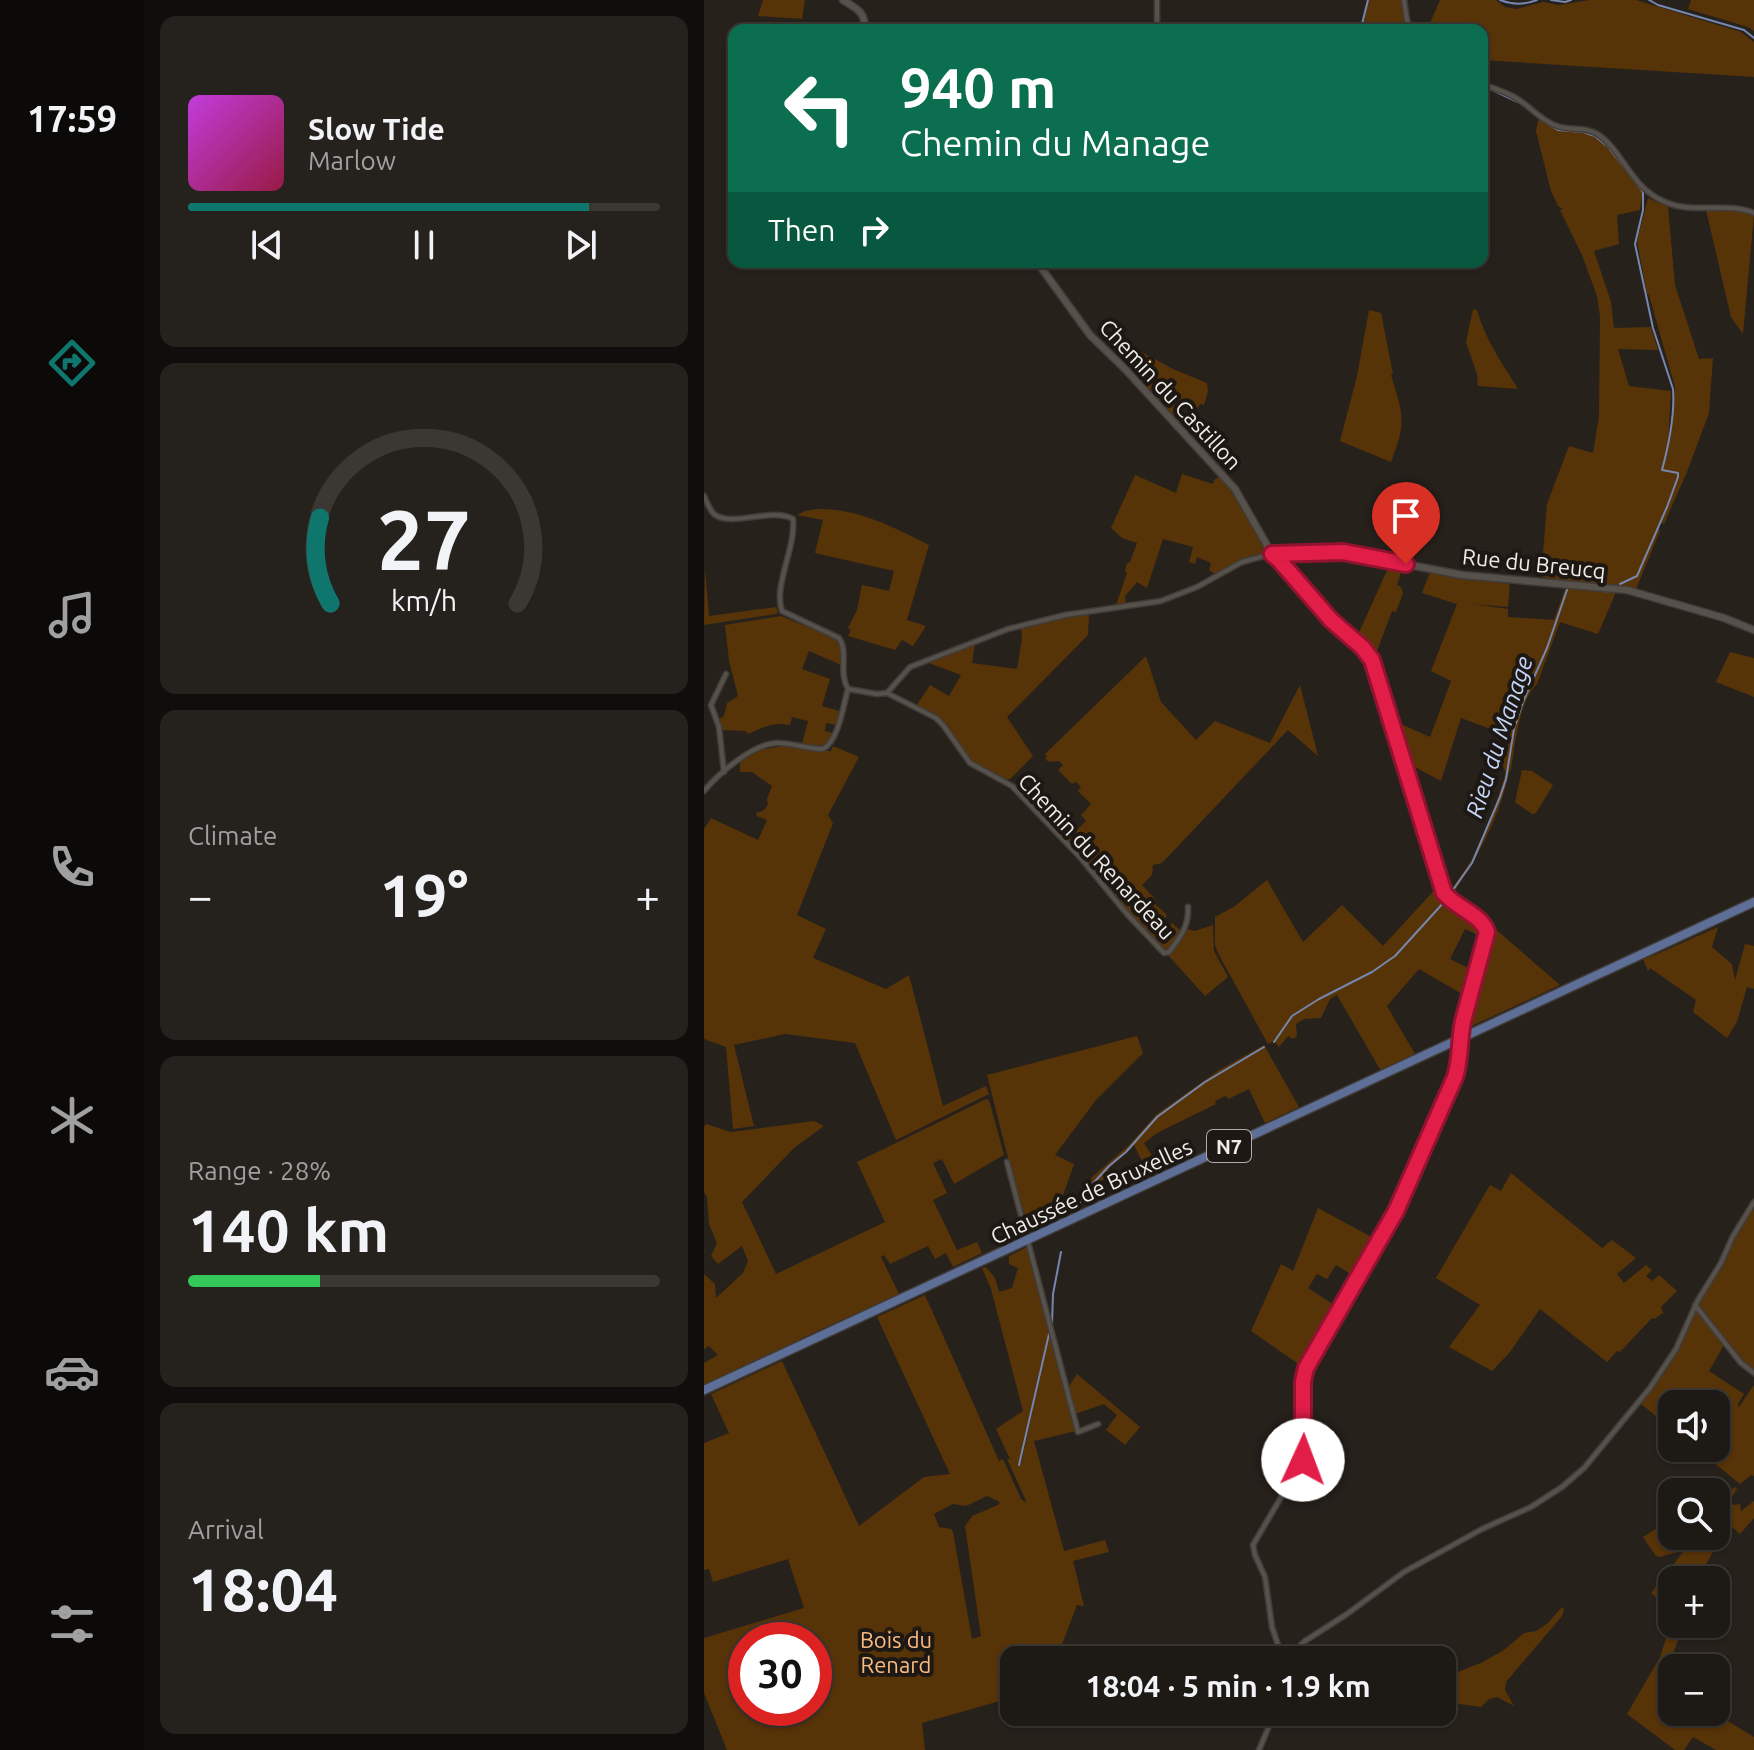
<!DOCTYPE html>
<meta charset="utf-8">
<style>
body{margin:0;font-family:Ubuntu,sans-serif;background:#25221e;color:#f1f3f6;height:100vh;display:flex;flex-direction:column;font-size:30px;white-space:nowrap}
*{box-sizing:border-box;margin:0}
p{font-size:26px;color:#a0a0a0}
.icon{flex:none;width:44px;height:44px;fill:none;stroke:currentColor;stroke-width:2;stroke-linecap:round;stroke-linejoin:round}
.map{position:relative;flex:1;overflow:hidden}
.details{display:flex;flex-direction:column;gap:16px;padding:16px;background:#100e0c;width:560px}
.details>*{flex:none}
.banner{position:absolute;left:24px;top:24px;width:760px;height:244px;border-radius:16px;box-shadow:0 2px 6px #0004,0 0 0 2px #3b3834;background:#0b6e4f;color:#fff;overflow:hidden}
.controls{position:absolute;left:954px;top:1390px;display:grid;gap:16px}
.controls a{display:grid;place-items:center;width:72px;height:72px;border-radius:16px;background:#1d1915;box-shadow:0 2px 6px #0004,0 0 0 2px #3b3834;font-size:40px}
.speed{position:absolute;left:24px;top:1622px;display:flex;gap:16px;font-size:40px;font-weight:700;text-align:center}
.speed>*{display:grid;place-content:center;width:104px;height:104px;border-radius:50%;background:#1d1915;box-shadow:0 2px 6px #0004,0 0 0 2px #3b3834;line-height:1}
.speed .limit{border:12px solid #d22;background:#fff;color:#111}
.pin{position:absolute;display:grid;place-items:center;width:68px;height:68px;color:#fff;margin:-82px -34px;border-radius:50% 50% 50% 0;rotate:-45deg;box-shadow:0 0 8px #0007}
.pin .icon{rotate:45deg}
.me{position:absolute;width:88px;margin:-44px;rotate:2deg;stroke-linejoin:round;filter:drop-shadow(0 0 6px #0008)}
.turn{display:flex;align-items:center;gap:28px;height:168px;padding:0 40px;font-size:36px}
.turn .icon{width:104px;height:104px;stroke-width:2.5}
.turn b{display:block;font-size:56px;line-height:68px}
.then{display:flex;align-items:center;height:76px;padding:0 40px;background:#0003;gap:16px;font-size:30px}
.big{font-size:60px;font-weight:700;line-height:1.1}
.details .card{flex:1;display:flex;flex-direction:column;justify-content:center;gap:12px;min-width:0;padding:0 28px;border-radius:16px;background:#25221e}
.details .dial{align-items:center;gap:0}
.dial svg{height:208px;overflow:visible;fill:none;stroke:#3b3834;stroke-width:7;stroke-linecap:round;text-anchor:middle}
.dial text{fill:#f1f3f6;stroke:none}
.song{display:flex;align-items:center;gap:24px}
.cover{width:96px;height:96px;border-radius:12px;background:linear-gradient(135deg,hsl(290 70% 55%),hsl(340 70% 35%))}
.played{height:8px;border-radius:4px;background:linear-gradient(90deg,#0f766e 85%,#3b3834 85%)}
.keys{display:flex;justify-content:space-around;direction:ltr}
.heat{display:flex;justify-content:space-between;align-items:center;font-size:44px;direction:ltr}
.charge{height:12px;border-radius:6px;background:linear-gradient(90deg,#34c759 28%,#3b3834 0)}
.trip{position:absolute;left:296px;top:1646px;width:456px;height:80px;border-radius:16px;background:#1d1915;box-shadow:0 2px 6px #0004,0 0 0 2px #3b3834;font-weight:700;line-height:80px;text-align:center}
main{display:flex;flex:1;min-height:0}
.tabs{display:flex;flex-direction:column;width:144px;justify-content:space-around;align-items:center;background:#0c0a08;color:#a0a0a0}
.tabs .icon{width:56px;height:56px}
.tabs .selected{color:#0f766e}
.tabs b{font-size:36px;color:#f1f3f6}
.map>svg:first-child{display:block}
.green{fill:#573308;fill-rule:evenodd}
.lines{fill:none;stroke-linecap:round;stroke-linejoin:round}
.stream{stroke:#7687af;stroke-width:2}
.minor-casing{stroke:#403c39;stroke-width:7}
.tertiary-casing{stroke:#403c39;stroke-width:9}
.primary-casing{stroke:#403c39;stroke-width:11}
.minor{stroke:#57514b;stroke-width:4}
.tertiary{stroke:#57514b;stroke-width:6}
.primary{stroke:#5e6f97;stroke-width:8}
.route-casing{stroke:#92132f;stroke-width:20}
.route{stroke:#e11d48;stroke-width:14}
.labels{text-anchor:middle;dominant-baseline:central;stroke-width:8;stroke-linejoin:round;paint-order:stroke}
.shield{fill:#1d1813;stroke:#b1aca9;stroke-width:2}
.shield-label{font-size:20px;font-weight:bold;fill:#f0ece9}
.street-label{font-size:22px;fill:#f0ece9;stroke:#1d1813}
.park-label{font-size:22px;fill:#f9bb81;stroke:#1d1813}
.water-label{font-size:24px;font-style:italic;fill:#c3d4f7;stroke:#1d1813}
</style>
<main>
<nav class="tabs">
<b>17:59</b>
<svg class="icon selected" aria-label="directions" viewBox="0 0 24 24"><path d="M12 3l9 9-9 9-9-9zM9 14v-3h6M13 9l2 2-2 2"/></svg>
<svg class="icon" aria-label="music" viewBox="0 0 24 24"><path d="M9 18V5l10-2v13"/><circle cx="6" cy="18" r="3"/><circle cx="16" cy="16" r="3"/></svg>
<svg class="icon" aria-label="phone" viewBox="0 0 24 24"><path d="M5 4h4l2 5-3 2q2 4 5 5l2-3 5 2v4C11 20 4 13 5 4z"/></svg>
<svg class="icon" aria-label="climate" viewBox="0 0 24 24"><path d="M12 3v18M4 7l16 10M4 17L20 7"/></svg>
<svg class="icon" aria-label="car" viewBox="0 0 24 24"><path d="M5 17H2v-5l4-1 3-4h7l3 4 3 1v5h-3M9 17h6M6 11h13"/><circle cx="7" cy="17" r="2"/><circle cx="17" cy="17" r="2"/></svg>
<svg class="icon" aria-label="filters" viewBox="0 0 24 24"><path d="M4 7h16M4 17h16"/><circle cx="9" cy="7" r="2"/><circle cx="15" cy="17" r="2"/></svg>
</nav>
<section class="details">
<div class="card">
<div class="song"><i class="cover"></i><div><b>Slow Tide</b><p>Marlow</p></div></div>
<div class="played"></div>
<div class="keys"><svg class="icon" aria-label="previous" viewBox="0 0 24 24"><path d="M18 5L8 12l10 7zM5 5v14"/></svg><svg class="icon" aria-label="pause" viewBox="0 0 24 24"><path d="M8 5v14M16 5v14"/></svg><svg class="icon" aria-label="next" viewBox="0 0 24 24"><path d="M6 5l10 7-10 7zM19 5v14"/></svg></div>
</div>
<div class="card dial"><svg viewBox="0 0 100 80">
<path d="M14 69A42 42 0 1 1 86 69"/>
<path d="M14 69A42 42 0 0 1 10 36" stroke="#0f766e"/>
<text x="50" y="56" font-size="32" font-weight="700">27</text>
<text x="50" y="72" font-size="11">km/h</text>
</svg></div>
<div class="card"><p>Climate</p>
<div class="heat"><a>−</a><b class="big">19°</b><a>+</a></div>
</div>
<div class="card"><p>Range · 28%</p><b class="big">140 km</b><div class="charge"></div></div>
<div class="card"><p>Arrival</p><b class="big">18:04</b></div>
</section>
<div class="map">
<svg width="1050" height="1750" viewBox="0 0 1050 1750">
<rect width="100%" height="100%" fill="#27211c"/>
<g class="green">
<polygon points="59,0 101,0 98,19 54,16"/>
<polygon points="665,0 698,0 699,10 705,30 674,30 659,24"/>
<polygon points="736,0 792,0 801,7 813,9 839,2 855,5 886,0 932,0 1037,32 1050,42 1050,77 778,60 778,30 723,30"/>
<polygon points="987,0 1050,0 1050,31 1044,27 984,9"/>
<path d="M 835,116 C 852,126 865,125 883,130 C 905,137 925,171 939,188 L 936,210 L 913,215 L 915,244 L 890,251 L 907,302 L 910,328 L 947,327 L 954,350 L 914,349 L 925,386 L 967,391 L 964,444 L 965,444 L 971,387 L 945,295 L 943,294 L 933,241 L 944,198 L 964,207 L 971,285 L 995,359 L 1009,358 L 1005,413 L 983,472 L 960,524 L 956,522 L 954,528 L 956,531 L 932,589 L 837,577 L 843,504 L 865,446 L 889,453 L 895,416 L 896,316 L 893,296 L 878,255 L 856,210 L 859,209 L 854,206 L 847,191 L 832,131 Z"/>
<polygon points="1002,210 1033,210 1050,215 1039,334 1027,317"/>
<path d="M 769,309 L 773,310 C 781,339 798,363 814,389 L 774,386 L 773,374 L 762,342 Z"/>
<path d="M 665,310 L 677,313 L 689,374 L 687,375 C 699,415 703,421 687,462 L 636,441 L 653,376 Z"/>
<polygon points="432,349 469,369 503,383 504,391 500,405 496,404 494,408 487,408 481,404 475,423 423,367"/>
<polygon points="478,474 509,484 510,480 516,476 531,494 563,551 561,553 539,559 511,574 505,570 507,563 493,557 491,564 485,562 489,547 459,539 443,588 433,582 421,596 422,604 412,605 423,573 421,571 423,563 426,562 433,543 418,538 407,528 431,475 472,493"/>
<path d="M 113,509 C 153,508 190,527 225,545 L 203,620 L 222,626 L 209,646 L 198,640 L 191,650 L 144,636 L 147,630 L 144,628 L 153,610 L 158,585 L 185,591 L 190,571 L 111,553 L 119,520 L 93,515 L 101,511 Z"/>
<polygon points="686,564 699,566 693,585 697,587 699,593 692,612 688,611 670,659 652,639"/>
<polygon points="1,568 5,616 72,607 74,612 72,614 0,625"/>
<path d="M 726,572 L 760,579 L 806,582 L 804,607 L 768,604 L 804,609 L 804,617 L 850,620 L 861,589 L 865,586 L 912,592 L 894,634 L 856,622 L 833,684 C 815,701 811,745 807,769 L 805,772 C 796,817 773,859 747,896 L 745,893 L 769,858 L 789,812 L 802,773 L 799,766 L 800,755 C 806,749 804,744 805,736 L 757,718 L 737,781 L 705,764 L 690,721 L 726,737 L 747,681 L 727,671 L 753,604 L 718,593 Z"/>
<polygon points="385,614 384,635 303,717 329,756 307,778 303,780 269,763 238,721 212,706 226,685 245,696 257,675 222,662 271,643 268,663 313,669 318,639 317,628 363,617"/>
<path d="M 77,616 L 128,637 C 140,644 138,653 137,665 L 105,651 L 98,669 L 126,679 L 118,706 L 135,711 L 132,725 L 122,723 L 121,731 L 129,733 C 124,749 112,747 98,744 L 104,721 L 88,717 L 86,725 C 70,722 60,726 45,734 L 41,731 L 16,730 L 14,720 L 20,716 L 23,703 L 34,696 L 25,661 L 21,625 Z"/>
<polygon points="1026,652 1050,658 1050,697 1012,682"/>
<polygon points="442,656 457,702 492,740 511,721 566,743 596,685 614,756 584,730 458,863 449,865 448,875 438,885 452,900 450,903 463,915 460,920 466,925 468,923 478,932 462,952 418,905 363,840 382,821 377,815 387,804 374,791 377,787 372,782 368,784 354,770 359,765 355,761 345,762 341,759 343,756 341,754"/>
<polygon points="79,746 102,750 127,751 129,746 155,757 124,815 129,823 93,915 122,929 109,958 182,989 205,975 239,1106 282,1086 285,1094 192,1140 151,1043 81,1034 30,1045 50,1126 29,1129 22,1047 0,1039 0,829 7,818 54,840 63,820 53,816 52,813 59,811 64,805 63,799 68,786 48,772 36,772 36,762 55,750"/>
<polygon points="818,770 828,771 849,785 832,813 828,814 811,802"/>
<polygon points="563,880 599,942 638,905 679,946 735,885 741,899 776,923 781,931 780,938 761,929 746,959 770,971 763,997 715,969 683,1006 711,1054 677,1071 633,995 626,999 617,1018 600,1019 592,1024 593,1036 589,1039 584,1036 575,1047 570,1041 564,1044 515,955 511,945 511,917 531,906"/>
<polygon points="509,925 510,951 524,977 501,996 464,955 483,929 491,931"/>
<polygon points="788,926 856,985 761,1029 763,1020"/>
<polygon points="1014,927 1008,947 1028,964 1031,980 1041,944 1050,946 1050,989 1043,987 1033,1022 1023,1038 989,1012 992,1000 946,968 944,971 939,959 953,954"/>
<polygon points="433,1036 439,1053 392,1100 351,1155 370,1164 350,1221 323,1233 283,1075"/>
<polygon points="560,1045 595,1107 561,1123 545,1089 524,1099 522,1096 511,1101 512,1104 453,1133 440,1143 458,1171 448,1176 445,1175 430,1145 404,1169 406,1173 388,1190 385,1189 388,1177 425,1145 453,1114 515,1070"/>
<polygon points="282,1099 285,1100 300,1155 250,1184 238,1159 229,1163 243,1193 229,1200 253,1250 273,1242 278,1253 249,1267 242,1253 231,1259 224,1246 186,1264 180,1255 177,1257 195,1294 96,1339 97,1341 0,1386 0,1363 14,1355 5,1346 0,1349 0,1274 11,1284 12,1298 39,1273 44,1261 38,1246 14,1264 7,1256 13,1243 5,1224 3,1197 0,1192 0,1127 2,1124 27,1132 110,1121 120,1126 90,1148 38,1202 72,1274 181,1222 153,1162"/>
<polygon points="807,1173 898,1248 908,1240 932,1258 913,1274 920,1283 942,1265 948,1270 942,1276 948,1281 955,1275 973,1291 957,1307 959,1313 950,1319 948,1318 916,1352 913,1351 903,1362 836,1309 806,1352 788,1371 745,1347 776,1305 732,1278 786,1185 797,1191"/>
<polygon points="1050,1205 1050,1371 1037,1360 995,1306 994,1302 1018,1267 1033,1233"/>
<polygon points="614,1208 673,1240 651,1277 632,1265 623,1279 613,1274 604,1288 635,1308 599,1367 547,1331 577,1264 589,1271"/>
<path d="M 323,1247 L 345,1330 L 315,1462 L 317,1463 L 346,1333 L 372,1431 L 330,1441 L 360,1551 L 401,1540 L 405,1552 L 369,1561 L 380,1606 L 373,1605 L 352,1660 L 310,1660 L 310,1697 L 218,1723 L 221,1750 L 23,1750 L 0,1693 L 0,1638 L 100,1608 L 84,1559 L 9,1582 L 5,1569 L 0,1570 L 0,1443 L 25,1433 L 7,1394 L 78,1361 L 155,1526 L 220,1477 L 246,1474 L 173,1317 L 221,1295 L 295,1461 L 299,1459 L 317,1499 L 323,1503 L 303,1459 L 306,1459 L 292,1429 L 319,1411 L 287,1289 L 278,1268 L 282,1267 L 291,1278 L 295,1292 L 308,1288 L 314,1268 L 305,1264 L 305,1256 ZM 283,1496 L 296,1502 L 294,1505 L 268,1516 L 261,1526 L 277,1636 L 268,1639 L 249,1532 L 247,1529 L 235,1527 L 230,1514 L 249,1504 L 262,1506 ZM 42,1640 L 110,1640 L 110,1708 L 42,1708 Z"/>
<polygon points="991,1311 996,1313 1020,1345 1005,1371 1040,1394 1034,1404 1035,1407 1050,1385 1050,1476 1047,1475 1036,1484 992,1448 1012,1448 1012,1404 968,1404 968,1429 937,1404 968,1359"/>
<polygon points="373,1374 436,1427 421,1445 402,1430 413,1415 400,1404 371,1414 364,1388"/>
<polygon points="1031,1487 1033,1489 1025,1501 1030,1505 1036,1504 1037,1511 1050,1501 1050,1518 1036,1534 1025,1524 1001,1566 996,1580 968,1580 968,1613 947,1593 979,1552 977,1551 956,1557 952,1556 939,1537 968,1519 968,1536 1012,1536 1012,1500"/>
<polygon points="858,1607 860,1609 858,1616 802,1682 801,1690 810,1706 793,1697 785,1699 777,1707 748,1703 738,1707 738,1678 777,1663 800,1650 820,1633 832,1631 844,1623"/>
<polygon points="968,1620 968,1624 980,1624 959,1681 968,1687 968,1712 1009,1712 1050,1737 1050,1750 1012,1750 989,1737 980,1750 971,1750 923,1714 956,1657"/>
</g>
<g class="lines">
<g class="stream">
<polyline points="664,0 658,24 671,30"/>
<path d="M 796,0 C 810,5 819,5 833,0"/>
<polyline points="847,0 861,2 867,0"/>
<polyline points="945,0 954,5 1040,30 1050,38"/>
<polyline points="784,88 818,104"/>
<path d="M 845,125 L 854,130 L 879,132 L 891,136 L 904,147 L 939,192 L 939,210 L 931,244 L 949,328 L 969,389 C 971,416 965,444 958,470 L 974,473 L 974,477 L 963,507 L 933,576 L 916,584"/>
<polyline points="898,591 913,592"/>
<polyline points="746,894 768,863 796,797 802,779 810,729 819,702 843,648 864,587"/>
<polyline points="570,1042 588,1016 615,999 668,972 691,956 741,901"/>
<polyline points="373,1208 382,1191 405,1166 422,1152 453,1117 501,1082 560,1047"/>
<polyline points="348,1324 349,1294 357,1252"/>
<polyline points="315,1465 345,1334"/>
</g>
<g class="minor-casing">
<g id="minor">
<polyline points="453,0 453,23 455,30"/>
<polyline points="700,0 703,20 707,30"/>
<path d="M 778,84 C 789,88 802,92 812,98 C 826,106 837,121 853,126 C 867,131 882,126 895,135 C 919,152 927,187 959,201 C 987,215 1021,201 1050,213"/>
<path d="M 0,496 C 3,502 5,509 10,514 C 27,528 66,507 89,519 C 92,548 69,586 78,611 L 135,638 C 145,653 134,672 144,689 C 139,706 135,740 119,749 C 103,749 89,743 74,743 C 50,743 15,773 0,791"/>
<path d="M 144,689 L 173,694 L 183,693 L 206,667 L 304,629 L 361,615 L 457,601 L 493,587 L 538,562 L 568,554 L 575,560 L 627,620 L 659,648 L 671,666 L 740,893 C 751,909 778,913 783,932 L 759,1021 C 755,1040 757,1059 751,1077 L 692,1211 L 639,1306 L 605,1361 L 599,1381 L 599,1460 L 549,1545 L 551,1555 L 561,1577 L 568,1627 L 574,1645 L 583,1660"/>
<path d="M 183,693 L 232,718 L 239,725 L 266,763 L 308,786 L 375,856 L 423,914 L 460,953 L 465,952 C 476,937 485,927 484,907"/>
<polyline points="20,772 15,727 7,705 22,674"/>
<polyline points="303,1162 374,1432 394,1424"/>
<polyline points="991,1305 1037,1363 1050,1373"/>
<polyline points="585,1660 591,1650 601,1641 643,1614 700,1572 778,1529 827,1507 858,1487 880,1468 946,1388 972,1349 994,1300 1017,1263 1029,1236 1050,1202"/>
<polyline points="555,1750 571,1712"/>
</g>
</g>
<g class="tertiary-casing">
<g id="tertiary">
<path d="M 139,0 C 154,10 161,11 161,30"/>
<polyline points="333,262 386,335 421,369 531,489 568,554 639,552 758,575 923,590 1020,618 1050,630"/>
</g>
</g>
<g class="primary-casing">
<polyline id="primary" points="0,1390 1050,902"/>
</g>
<use href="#minor" class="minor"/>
<use href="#tertiary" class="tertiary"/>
<use href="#primary" class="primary"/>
</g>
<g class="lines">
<g class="route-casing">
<path id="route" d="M 599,1460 L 599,1381 L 602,1368 L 692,1211 L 751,1077 C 757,1059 755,1040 759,1021 L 783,932 C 777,914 752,908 740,893 L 668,660 L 659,648 L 627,620 L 575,560 L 568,554 L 639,552 L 702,564"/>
</g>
<use href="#route" class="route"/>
</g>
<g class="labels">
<rect class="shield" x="503" y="1130" width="44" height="32" rx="6"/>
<g class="shield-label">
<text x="525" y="1146">N7</text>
</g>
<g class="street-label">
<text transform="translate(467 394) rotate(47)">Chemin du Castillon</text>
<text transform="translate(830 563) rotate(6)">Rue du Breucq</text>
<text transform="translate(393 856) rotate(47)">Chemin du Renardeau</text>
<text transform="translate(387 1191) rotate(-25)">Chaussée de Bruxelles</text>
</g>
<g class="park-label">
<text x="192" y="1639">Bois du<tspan x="192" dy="25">Renard</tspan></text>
</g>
<g class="water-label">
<text transform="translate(795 737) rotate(-72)">Rieu du Manage</text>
</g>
</g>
</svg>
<div class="controls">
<a><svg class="icon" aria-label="sound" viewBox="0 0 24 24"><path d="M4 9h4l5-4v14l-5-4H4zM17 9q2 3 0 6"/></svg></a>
<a><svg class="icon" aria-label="search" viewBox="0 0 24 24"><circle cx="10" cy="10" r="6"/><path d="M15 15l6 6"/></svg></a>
<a>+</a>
<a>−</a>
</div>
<div class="speed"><div class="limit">30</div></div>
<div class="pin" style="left:702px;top:564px;background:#d93025"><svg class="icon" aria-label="arrive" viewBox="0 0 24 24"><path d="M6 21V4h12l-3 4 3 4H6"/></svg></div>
<svg class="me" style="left:599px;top:1460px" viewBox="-20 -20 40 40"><circle r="19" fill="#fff"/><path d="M0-13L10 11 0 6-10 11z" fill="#e11d48"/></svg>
<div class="trip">18:04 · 5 min · 1.9 km</div>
<div class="banner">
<div class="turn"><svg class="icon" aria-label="left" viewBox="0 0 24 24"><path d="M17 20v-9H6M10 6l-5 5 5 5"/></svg><div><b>940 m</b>Chemin du Manage</div></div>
<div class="then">Then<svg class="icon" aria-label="right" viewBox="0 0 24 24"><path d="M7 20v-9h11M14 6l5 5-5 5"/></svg></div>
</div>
</div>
</main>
